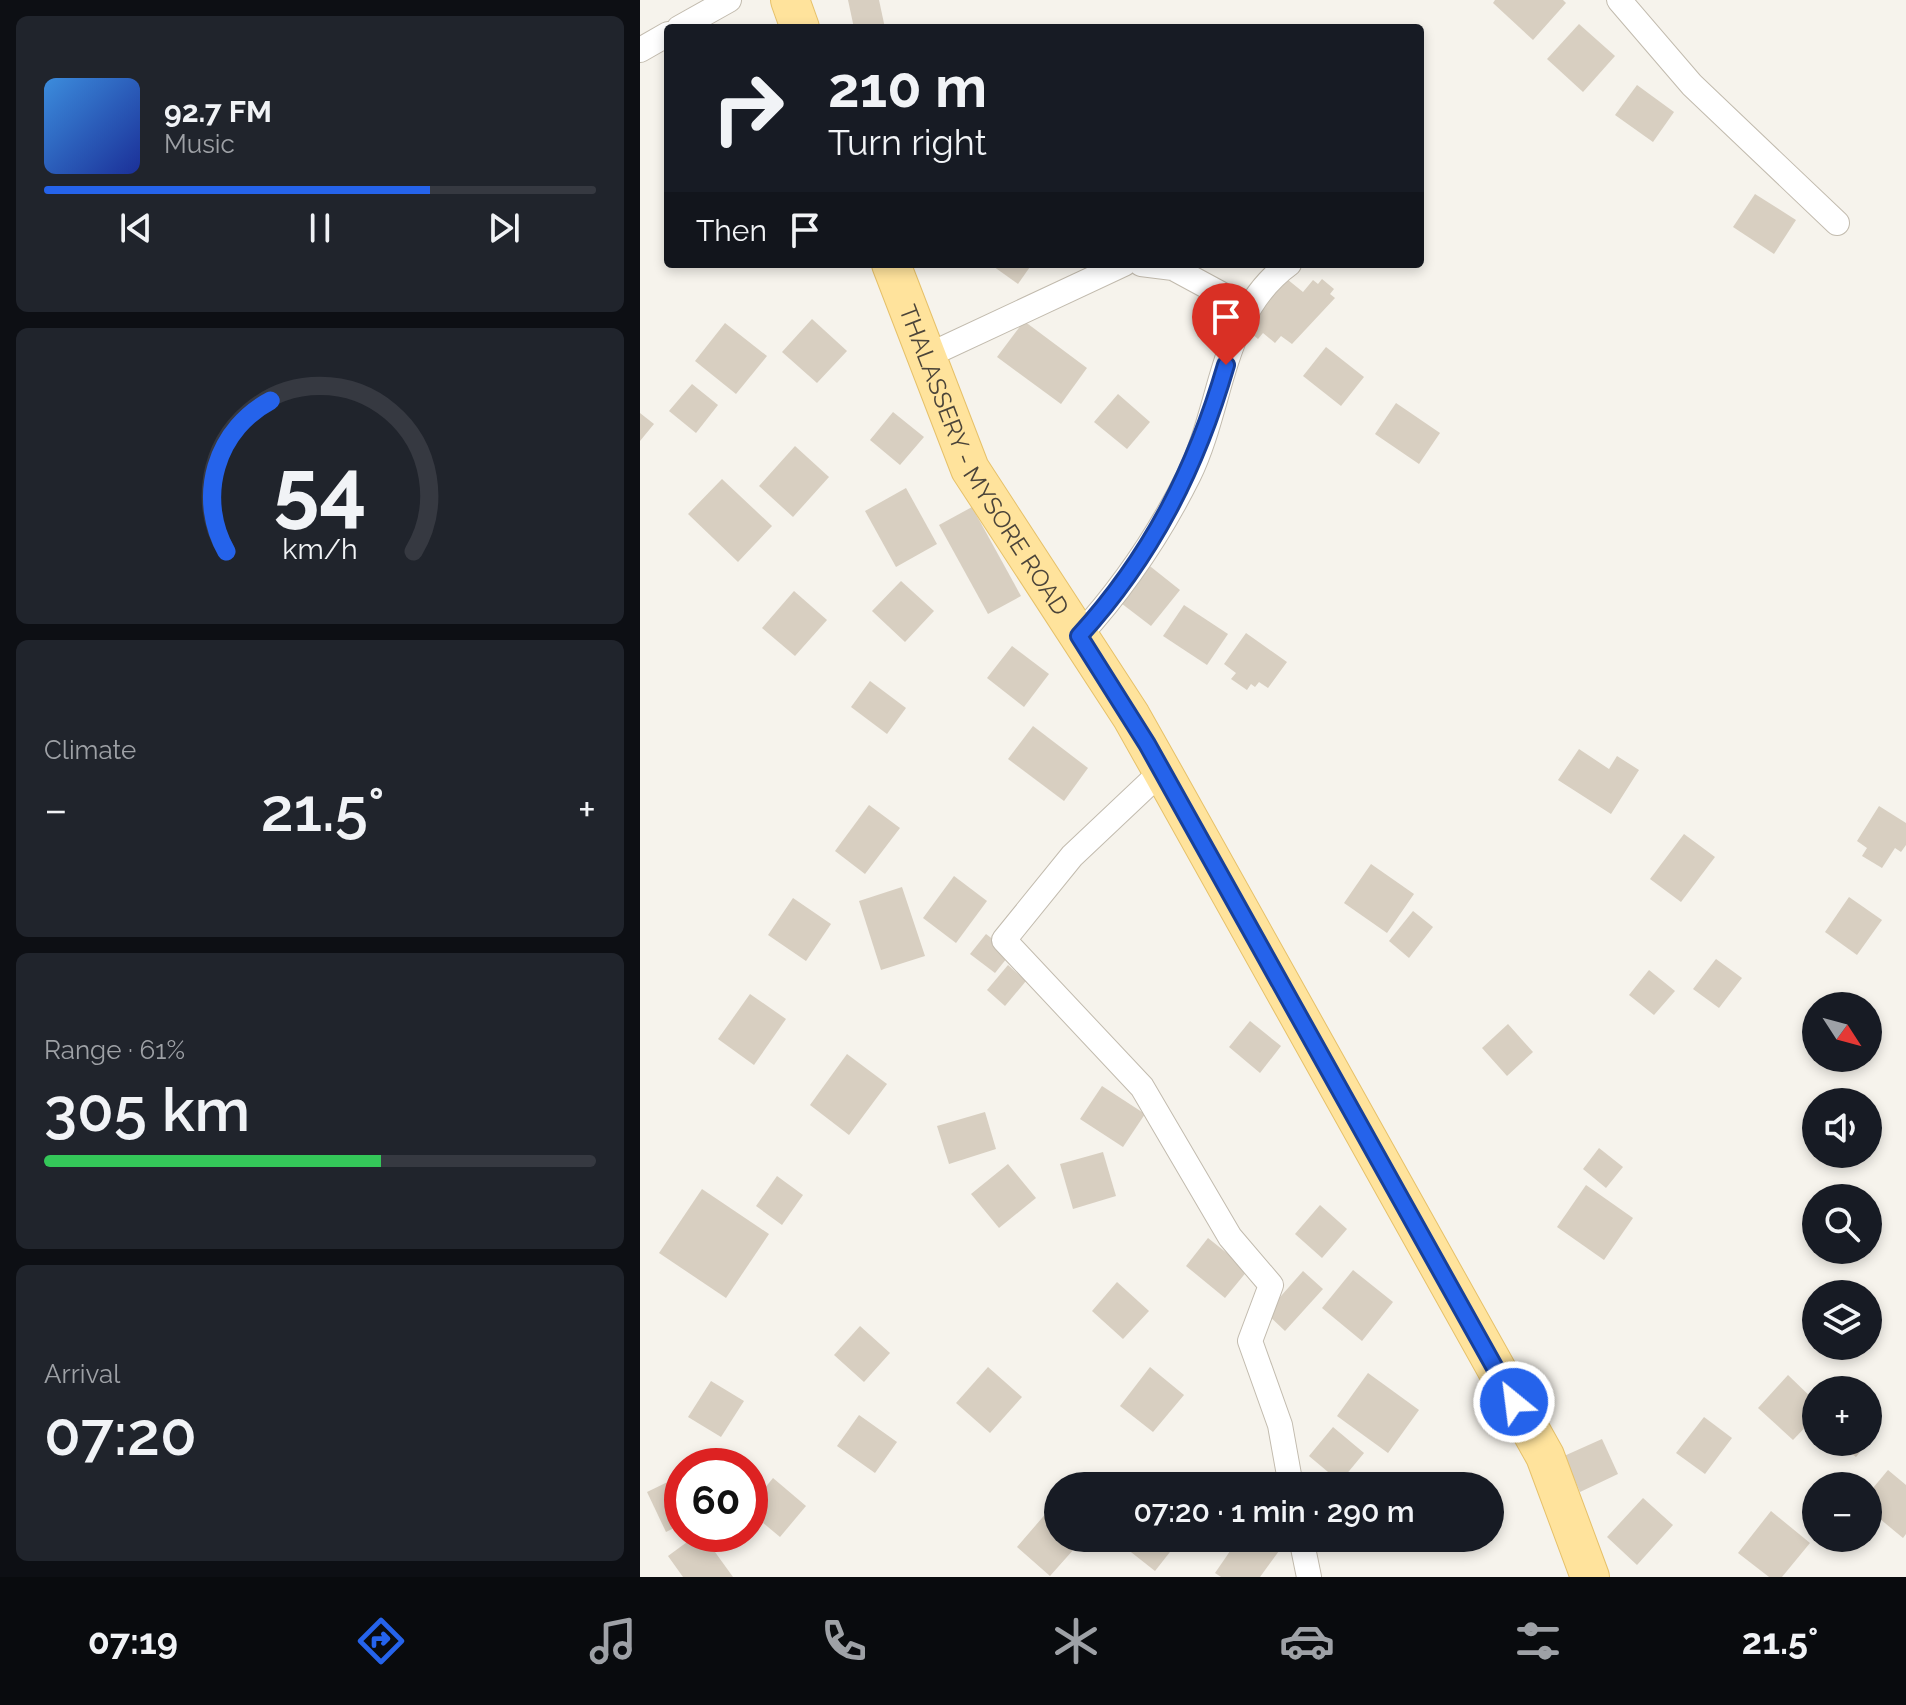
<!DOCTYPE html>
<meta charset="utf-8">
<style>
body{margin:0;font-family:Raleway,sans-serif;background:#20242c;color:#f1f3f6;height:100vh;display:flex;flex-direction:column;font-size:30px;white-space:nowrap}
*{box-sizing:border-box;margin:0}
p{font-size:26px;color:#9ea1a6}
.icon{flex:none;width:44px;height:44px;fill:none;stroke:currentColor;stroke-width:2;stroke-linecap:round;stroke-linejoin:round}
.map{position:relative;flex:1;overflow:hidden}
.details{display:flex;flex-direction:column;gap:16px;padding:16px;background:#0d0f14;width:640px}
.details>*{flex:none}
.top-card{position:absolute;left:24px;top:24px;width:760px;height:244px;border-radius:8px;box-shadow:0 4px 12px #0003;background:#171b24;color:#f1f3f6;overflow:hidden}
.needle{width:52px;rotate:126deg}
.fabs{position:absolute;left:1162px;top:992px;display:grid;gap:16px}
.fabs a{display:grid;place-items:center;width:80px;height:80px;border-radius:50%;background:#171b24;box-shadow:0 4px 12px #0003;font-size:40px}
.speed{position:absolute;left:24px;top:1448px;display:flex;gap:16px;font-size:40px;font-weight:700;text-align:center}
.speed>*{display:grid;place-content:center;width:104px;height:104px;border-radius:50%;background:#171b24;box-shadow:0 4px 12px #0003;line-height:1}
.speed .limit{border:12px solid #d22;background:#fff;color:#111}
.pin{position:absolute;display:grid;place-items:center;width:68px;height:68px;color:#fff;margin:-82px -34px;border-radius:50% 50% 50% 0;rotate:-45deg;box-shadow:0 0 8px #0007}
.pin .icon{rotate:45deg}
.me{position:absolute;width:88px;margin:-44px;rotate:331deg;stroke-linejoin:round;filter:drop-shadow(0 0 6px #0008)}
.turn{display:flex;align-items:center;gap:28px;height:168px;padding:0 32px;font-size:36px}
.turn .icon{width:104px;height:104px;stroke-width:2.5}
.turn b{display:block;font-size:56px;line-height:68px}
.then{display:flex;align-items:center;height:76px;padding:0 32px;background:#0003;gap:16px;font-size:30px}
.big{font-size:60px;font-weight:600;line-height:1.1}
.details .widget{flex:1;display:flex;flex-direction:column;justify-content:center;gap:12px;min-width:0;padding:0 28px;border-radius:12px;background:#20242c}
.details .dial{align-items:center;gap:0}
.dial svg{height:208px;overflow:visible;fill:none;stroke:#363941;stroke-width:7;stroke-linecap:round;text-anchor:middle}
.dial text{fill:#f1f3f6;stroke:none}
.song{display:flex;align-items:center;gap:24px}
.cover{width:96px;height:96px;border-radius:12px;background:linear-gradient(135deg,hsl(210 70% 55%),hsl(230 70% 35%))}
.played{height:8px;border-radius:4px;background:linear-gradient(90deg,#2563eb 70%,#363941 70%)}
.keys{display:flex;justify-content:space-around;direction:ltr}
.heat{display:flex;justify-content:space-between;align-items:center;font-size:44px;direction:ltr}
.charge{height:12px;border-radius:6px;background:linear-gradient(90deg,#34c759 61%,#363941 0)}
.trip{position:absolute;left:404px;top:1472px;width:460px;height:80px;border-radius:40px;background:#171b24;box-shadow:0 4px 12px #0003;font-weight:600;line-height:80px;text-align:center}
.tab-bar{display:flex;height:128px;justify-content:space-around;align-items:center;background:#090b0e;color:#9ea1a6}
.tab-bar .icon{width:56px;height:56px}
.tab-bar .on{color:#2563eb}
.tab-bar b{font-size:36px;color:#f1f3f6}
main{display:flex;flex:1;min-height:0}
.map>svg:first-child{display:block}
.building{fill:#d8cfc1}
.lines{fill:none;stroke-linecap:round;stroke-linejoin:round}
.street-casing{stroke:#c2bbae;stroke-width:26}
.primary-casing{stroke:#e6c16a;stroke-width:40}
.street{stroke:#fff;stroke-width:24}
.primary{stroke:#ffe39c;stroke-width:38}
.route-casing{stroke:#184099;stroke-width:20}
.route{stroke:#2563eb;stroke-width:14}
.labels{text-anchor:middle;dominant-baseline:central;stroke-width:8;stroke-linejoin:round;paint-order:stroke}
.street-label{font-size:24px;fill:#4b4439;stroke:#fff}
</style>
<main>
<section class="details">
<div class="widget">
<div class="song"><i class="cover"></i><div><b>92.7 FM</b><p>Music</p></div></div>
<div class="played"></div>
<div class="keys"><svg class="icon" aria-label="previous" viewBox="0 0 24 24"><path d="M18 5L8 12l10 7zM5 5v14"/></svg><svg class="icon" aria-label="pause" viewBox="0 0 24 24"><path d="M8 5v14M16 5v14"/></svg><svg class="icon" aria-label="next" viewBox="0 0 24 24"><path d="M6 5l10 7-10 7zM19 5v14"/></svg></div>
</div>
<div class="widget dial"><svg viewBox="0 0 100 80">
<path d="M14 69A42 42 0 1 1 86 69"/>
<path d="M14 69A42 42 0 0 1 31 11" stroke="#2563eb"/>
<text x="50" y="56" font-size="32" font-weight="700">54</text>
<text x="50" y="72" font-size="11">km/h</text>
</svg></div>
<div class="widget"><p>Climate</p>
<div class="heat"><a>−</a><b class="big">21.5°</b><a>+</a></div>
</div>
<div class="widget"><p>Range · 61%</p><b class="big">305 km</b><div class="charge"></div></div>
<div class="widget"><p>Arrival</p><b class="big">07:20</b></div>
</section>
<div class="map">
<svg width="1266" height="1577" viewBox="0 0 1266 1577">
<rect width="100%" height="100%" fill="#f6f3ec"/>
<g class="building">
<polygon points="208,0 239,0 245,28 214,28"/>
<polygon points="855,0 923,0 926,3 893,40 853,3"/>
<polygon points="939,24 975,56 943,92 907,59"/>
<polygon points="997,85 1034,112 1013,142 975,115"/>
<polygon points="1115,194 1156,220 1134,254 1093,227"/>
<polygon points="350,264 392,264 378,284"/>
<polygon points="642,275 663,292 673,280 678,284 682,279 694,289 690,294 695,298 652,344 641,336 635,343 623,333 618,339 601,325"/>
<polygon points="172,319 207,351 177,383 142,352"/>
<polygon points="384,321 447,368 421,404 357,357"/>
<polygon points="85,323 127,356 96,394 55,361"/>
<polygon points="686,347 724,377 701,406 663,376"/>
<polygon points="52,384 78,405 56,433 29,411"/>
<polygon points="478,394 510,422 487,449 454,422"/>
<polygon points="756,403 800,433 779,464 735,434"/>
<polygon points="253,412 284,437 260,465 230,440"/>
<polygon points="0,413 14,424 0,441"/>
<polygon points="155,446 189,477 153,517 119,486"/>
<polygon points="82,479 132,526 98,562 48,514"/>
<polygon points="266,488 297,544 256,567 225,511"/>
<polygon points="332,507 381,596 348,614 299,525"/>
<polygon points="506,563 540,590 511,626 477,600"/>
<polygon points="261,581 294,611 265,642 232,611"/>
<polygon points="154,591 187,620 155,656 122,628"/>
<polygon points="544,605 588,634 567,665 523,636"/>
<polygon points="606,633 647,662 628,688 619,682 615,687 611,684 607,690 591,679 596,673 584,664"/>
<polygon points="372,646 409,674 384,707 347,678"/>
<polygon points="230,681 266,708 247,734 211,707"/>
<polygon points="393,726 448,768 424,801 368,759"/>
<polygon points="939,749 969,769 977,756 999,770 971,814 918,780"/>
<polygon points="229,805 260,828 225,874 195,851"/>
<polygon points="1239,806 1266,823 1266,845 1261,852 1255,848 1242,868 1222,856 1227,848 1217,841"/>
<polygon points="1044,834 1075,857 1041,902 1010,879"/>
<polygon points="731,864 774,894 747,933 704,903"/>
<polygon points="314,876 347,901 316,943 283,918"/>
<polygon points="262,887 285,956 241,970 219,901"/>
<polygon points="1209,897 1242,920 1217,955 1185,932"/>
<polygon points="153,898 191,924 166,961 128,935"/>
<polygon points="773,911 793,927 769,958 749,941"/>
<polygon points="346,934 371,953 355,973 330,954"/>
<polygon points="1076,959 1102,978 1079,1008 1053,989"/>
<polygon points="368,965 386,981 365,1006 347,990"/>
<polygon points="1009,970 1035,991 1014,1015 989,995"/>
<polygon points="110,994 146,1019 114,1065 78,1039"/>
<polygon points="610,1021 641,1046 620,1073 589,1047"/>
<polygon points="868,1024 893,1052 867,1076 842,1048"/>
<polygon points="207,1054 247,1084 209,1135 170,1105"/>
<polygon points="462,1086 505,1114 483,1147 440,1119"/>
<polygon points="345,1112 356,1149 309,1164 297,1126"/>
<polygon points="959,1148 983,1167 966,1188 943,1169"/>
<polygon points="463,1152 476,1196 433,1209 420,1164"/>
<polygon points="368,1164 396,1198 359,1228 331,1194"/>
<polygon points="137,1176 163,1195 142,1225 116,1206"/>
<polygon points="946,1185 993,1218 964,1260 917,1227"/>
<polygon points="62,1189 129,1234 86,1298 19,1253"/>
<polygon points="680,1205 707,1229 682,1258 655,1234"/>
<polygon points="568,1238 608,1270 585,1298 546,1266"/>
<polygon points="713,1270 753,1302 722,1341 682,1308"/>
<polygon points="663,1271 683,1289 645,1331 626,1313"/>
<polygon points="477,1282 509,1311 483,1339 452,1311"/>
<polygon points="220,1326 250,1353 224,1382 194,1355"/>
<polygon points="348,1367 382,1397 350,1433 316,1403"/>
<polygon points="510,1367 544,1395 513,1432 480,1406"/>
<polygon points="728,1373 779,1410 748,1453 697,1416"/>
<polygon points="1148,1375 1176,1402 1176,1416 1153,1440 1118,1408"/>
<polygon points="71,1381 104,1401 81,1437 48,1417"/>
<polygon points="219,1415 257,1442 235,1473 197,1446"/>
<polygon points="1064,1417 1092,1438 1065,1474 1036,1453"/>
<polygon points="693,1427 724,1453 700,1482 669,1456"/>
<polygon points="962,1439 978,1474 940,1492 924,1456"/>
<polygon points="1196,1442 1228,1442 1216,1457"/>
<polygon points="1248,1470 1266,1485 1266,1534 1263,1538 1228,1509 1228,1494"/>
<polygon points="42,1475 42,1524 26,1532 7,1492"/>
<polygon points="133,1478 166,1506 140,1537 110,1512 110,1506"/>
<polygon points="1003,1498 1033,1525 997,1565 967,1537"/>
<polygon points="408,1511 418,1519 418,1538 442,1540 410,1576 377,1547"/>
<polygon points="1131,1511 1170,1543 1142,1577 1129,1577 1098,1553"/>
<polygon points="58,1534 62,1534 93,1577 43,1577 28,1556"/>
<polygon points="488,1538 541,1538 515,1571 482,1545"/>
<polygon points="599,1538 620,1538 639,1551 620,1577 581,1577 575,1573"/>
</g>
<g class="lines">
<g class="street-casing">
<g id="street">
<polyline points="979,0 1052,85 1197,223"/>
<polyline points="39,28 89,0"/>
<polyline points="0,50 28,34"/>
<polyline points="501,264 533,268 607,308"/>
<polyline points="287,356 484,264"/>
<path d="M 439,636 C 483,588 520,533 549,475 C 583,405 581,313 649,264"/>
<polyline points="522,771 432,856 364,940 502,1087 590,1237 631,1285 610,1341 640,1425 651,1486"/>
<polyline points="661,1538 669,1577"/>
</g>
</g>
<g class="primary-casing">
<g id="primary">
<polyline points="150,0 160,28"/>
<path id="s1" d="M 251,264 L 330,469 L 491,716 L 522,771 L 905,1456 L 950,1577"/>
</g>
</g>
<use href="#street" class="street"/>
<use href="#primary" class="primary"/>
</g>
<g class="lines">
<g class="route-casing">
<path id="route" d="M 586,365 C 556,468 512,556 439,636 L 507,744 L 874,1402"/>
</g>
<use href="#route" class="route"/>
</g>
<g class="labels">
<g class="street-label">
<text stroke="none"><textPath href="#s1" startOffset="218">THALASSERY - MYSORE ROAD</textPath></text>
</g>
</g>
</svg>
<div class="fabs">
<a><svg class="needle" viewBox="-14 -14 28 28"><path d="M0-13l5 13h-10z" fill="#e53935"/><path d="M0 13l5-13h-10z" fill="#9ea1a6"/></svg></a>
<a><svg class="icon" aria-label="sound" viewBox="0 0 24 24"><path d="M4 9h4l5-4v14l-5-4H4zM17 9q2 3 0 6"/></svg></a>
<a><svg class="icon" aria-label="search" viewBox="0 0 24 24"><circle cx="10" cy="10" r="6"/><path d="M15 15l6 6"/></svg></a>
<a><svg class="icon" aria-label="layers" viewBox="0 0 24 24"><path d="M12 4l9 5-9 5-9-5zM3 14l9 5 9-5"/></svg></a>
<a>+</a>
<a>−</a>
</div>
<div class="speed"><div class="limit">60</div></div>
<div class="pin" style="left:586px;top:365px;background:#d93025"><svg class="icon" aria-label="arrive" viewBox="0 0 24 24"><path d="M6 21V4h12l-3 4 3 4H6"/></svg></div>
<svg class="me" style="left:874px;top:1402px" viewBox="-20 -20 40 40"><circle r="17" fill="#2563eb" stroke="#fff" stroke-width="3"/><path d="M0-11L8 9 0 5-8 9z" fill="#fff"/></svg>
<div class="trip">07:20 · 1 min · 290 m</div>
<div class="top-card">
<div class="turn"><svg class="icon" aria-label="right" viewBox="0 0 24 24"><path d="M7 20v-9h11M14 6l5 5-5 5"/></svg><div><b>210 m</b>Turn right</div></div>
<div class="then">Then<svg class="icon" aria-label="arrive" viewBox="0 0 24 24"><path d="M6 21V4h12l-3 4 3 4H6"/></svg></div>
</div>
</div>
</main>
<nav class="tab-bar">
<b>07:19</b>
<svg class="icon on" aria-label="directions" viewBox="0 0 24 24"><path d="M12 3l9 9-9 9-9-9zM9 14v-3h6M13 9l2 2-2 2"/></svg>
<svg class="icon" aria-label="music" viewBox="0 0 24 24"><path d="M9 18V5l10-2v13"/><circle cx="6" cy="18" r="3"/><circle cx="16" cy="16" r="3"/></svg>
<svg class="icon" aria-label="phone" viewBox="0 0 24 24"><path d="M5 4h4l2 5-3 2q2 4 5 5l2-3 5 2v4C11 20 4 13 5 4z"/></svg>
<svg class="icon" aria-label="climate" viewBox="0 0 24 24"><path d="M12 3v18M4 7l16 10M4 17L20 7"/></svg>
<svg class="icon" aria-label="car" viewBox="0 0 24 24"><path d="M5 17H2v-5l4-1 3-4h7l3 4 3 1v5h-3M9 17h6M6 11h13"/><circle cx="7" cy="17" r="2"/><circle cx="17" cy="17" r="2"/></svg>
<svg class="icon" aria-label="filters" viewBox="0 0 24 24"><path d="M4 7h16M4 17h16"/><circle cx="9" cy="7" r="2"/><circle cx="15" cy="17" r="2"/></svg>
<b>21.5°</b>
</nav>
